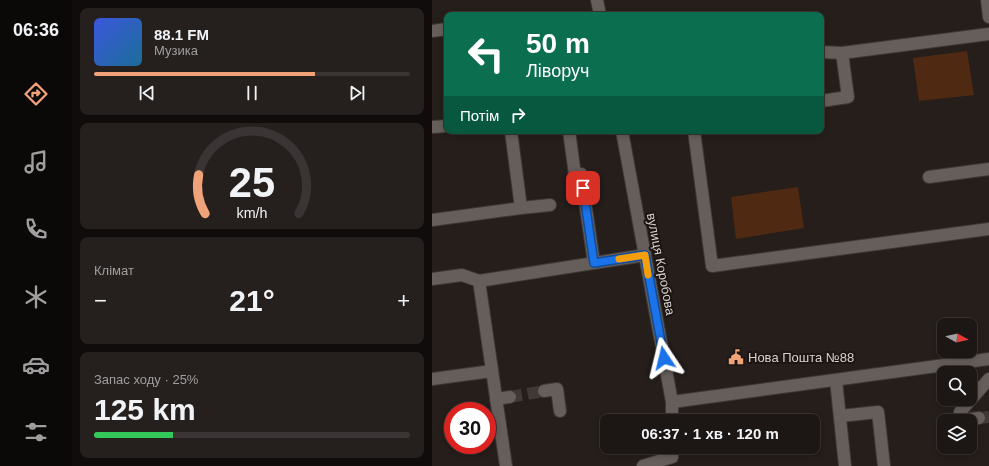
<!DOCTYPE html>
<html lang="uk">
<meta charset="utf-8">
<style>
body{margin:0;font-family:Arial,sans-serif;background:#251f1d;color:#f1f3f6;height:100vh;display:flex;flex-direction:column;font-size:15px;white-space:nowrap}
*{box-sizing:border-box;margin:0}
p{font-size:13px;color:#a09fa0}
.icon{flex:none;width:22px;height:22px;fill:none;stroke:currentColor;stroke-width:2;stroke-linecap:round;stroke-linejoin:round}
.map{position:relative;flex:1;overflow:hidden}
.sheet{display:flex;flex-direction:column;gap:8px;padding:8px;background:#0f0c0b;width:360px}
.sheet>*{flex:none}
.hud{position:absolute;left:12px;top:12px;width:380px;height:122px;border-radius:8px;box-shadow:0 2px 6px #0003,0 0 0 1px #3a3534;background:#0b6e4f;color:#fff;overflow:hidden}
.needle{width:26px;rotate:98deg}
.fabs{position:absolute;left:505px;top:318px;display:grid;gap:8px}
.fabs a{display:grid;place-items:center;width:40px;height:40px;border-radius:8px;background:#1c1614;box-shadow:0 2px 6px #0003,0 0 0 1px #3a3534;font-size:20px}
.speed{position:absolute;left:12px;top:402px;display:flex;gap:8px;font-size:20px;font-weight:700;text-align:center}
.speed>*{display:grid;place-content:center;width:52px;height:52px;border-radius:50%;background:#1c1614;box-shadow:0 2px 6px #0003,0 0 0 1px #3a3534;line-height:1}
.speed .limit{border:6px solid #d22;background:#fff;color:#111}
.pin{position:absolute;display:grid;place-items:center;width:34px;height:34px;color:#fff;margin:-17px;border-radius:8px;box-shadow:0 2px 6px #0006}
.me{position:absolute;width:44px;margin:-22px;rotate:350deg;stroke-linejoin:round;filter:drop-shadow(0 0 3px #0008)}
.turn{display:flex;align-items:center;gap:14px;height:84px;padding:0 16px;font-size:18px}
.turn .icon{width:52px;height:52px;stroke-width:2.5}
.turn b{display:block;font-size:28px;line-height:34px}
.then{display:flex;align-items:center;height:38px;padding:0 16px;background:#0003;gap:8px;font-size:15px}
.big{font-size:30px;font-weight:600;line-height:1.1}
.sheet .widget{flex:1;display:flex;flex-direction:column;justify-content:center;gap:6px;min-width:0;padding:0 14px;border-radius:8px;background:#251f1d}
.sheet .dial{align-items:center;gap:0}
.dial svg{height:104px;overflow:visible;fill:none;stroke:#3a3534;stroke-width:7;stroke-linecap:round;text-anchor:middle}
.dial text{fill:#f1f3f6;stroke:none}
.song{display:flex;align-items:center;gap:12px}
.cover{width:48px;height:48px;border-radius:6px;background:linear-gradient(135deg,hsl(230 70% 55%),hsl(200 70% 35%))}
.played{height:4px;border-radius:2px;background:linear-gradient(90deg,#f0a279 70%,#3a3534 70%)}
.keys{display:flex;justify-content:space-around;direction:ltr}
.heat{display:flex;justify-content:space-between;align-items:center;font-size:22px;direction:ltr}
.charge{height:6px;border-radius:3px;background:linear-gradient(90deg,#34c759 25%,#3a3534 0)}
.trip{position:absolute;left:168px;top:414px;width:220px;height:40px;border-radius:8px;background:#1c1614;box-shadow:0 2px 6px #0003,0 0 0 1px #3a3534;font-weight:600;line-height:40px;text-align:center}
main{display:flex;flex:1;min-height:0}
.tabs{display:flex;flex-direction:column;width:72px;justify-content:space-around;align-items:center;background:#0b0908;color:#a09fa0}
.tabs .icon{width:28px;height:28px}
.tabs .on{color:#f0a279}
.tabs b{font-size:18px;color:#f1f3f6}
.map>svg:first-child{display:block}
.green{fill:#502913}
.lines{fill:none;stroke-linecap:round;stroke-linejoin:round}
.minor-tunnel{stroke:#403936;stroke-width:12;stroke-dasharray:12 6;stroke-linecap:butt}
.minor-casing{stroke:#3e3836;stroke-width:14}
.minor{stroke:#665e5a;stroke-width:12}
.route-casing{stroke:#114b97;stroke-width:10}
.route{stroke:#1a73e8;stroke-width:7}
.slow{stroke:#f59e0b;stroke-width:7}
.labels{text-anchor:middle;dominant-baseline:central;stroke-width:4;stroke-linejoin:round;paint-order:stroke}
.street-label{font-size:13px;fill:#d6d1cf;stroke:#1c1512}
.poi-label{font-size:13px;fill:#d6d1cf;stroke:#1c1512;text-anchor:start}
</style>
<main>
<nav class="tabs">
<b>06:36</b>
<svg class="icon on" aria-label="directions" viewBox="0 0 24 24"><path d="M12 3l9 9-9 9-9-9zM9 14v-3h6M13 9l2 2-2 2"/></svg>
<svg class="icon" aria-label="music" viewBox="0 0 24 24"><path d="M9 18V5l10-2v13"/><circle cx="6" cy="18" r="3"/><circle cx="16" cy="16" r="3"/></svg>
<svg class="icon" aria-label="phone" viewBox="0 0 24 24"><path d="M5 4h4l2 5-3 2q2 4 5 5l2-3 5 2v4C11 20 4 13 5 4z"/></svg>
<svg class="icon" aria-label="climate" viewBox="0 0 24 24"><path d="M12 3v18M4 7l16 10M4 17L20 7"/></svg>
<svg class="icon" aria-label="car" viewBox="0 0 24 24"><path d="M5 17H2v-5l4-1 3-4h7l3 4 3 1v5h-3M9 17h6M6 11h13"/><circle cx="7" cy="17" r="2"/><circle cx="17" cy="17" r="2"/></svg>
<svg class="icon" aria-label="filters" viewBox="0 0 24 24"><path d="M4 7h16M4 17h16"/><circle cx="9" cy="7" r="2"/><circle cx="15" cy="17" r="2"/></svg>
</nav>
<section class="sheet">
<div class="widget">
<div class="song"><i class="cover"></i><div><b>88.1 FM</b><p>Музика</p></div></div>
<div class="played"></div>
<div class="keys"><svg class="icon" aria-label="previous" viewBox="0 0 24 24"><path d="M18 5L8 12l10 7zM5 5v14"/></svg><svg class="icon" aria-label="pause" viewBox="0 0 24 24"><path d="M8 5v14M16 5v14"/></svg><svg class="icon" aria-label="next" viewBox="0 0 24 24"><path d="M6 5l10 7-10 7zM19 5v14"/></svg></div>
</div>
<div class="widget dial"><svg viewBox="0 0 100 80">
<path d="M14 69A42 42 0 1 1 86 69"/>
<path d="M14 69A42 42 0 0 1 9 39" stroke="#f0a279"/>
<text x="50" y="56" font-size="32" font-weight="700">25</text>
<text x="50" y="72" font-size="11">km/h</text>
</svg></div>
<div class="widget"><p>Клімат</p>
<div class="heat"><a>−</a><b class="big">21°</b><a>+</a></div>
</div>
<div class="widget"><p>Запас ходу · 25%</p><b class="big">125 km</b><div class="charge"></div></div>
</section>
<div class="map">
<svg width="557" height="466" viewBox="0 0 557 466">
<rect width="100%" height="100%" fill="#251e1b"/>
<g class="green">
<polygon points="535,51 542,95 487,101 481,58"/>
<polygon points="366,187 372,228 304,239 299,197"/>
</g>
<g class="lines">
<g class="minor-tunnel">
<polyline points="78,397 112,391"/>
<polyline points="547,418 557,417"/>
</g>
<g class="minor-casing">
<g id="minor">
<polyline points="165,0 168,15"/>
<polyline points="555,0 557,17"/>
<polyline points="0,31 15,29"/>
<polyline points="389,52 410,53 557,34"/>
<polyline points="389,101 416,97 410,53"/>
<polyline points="0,127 15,126"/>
<polyline points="137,131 143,175 149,174 162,263"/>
<polyline points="190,131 240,402 240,421"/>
<polyline points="262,131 280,266 557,229"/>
<polyline points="497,177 557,169"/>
<polyline points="89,208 118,205"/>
<polyline points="0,220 89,208 79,131"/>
<polyline points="0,279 30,275 47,281"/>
<polyline points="0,379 60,371"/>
<polyline points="404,380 413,466"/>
<polyline points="112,391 125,389 128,411"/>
<polyline points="64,399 78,397"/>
<polyline points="240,402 557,359"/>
<polyline points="408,416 446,412 452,466"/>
<polyline points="547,418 529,420 528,412 557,379"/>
<polyline points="74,466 47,281 213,255"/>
<polyline points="211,466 240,457 240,447"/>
</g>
</g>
<use href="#minor" class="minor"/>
</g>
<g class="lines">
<g class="route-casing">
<polyline id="route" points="151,188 162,263 213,255 232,358"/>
</g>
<use href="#route" class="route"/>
<polyline class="slow" points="187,259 213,255 216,275"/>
</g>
<defs>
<g id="civic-bare" transform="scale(1.2)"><path d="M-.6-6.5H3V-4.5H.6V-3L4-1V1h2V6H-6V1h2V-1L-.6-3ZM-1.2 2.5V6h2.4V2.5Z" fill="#f0a279" stroke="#1c1512" stroke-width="2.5" paint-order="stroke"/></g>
</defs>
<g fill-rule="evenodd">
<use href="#civic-bare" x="304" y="357"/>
</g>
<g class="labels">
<g class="street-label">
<text transform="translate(229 264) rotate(79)">вулиця Коробова</text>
</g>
<g class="poi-label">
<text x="316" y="357">Нова Пошта №88</text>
</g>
</g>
</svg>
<div class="fabs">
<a><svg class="needle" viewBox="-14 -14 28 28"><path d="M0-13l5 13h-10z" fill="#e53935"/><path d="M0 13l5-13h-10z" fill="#a09fa0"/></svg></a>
<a><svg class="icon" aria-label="search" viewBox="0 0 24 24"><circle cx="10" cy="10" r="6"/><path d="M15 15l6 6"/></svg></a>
<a><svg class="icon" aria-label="layers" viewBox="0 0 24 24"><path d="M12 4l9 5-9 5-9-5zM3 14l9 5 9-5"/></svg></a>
</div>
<div class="speed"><div class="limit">30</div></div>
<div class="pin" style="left:151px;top:188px;background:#d93025"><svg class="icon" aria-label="arrive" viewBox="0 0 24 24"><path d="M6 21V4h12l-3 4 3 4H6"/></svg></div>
<svg class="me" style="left:232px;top:358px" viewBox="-20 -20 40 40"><path d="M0-17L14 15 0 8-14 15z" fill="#1a73e8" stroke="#fff" stroke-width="4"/></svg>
<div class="trip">06:37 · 1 хв · 120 m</div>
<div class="hud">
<div class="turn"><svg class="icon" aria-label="left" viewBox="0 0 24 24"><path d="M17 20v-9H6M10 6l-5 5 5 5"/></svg><div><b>50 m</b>Ліворуч</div></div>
<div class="then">Потім<svg class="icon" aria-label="right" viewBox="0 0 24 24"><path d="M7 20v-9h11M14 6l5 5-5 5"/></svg></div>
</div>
</div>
</main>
